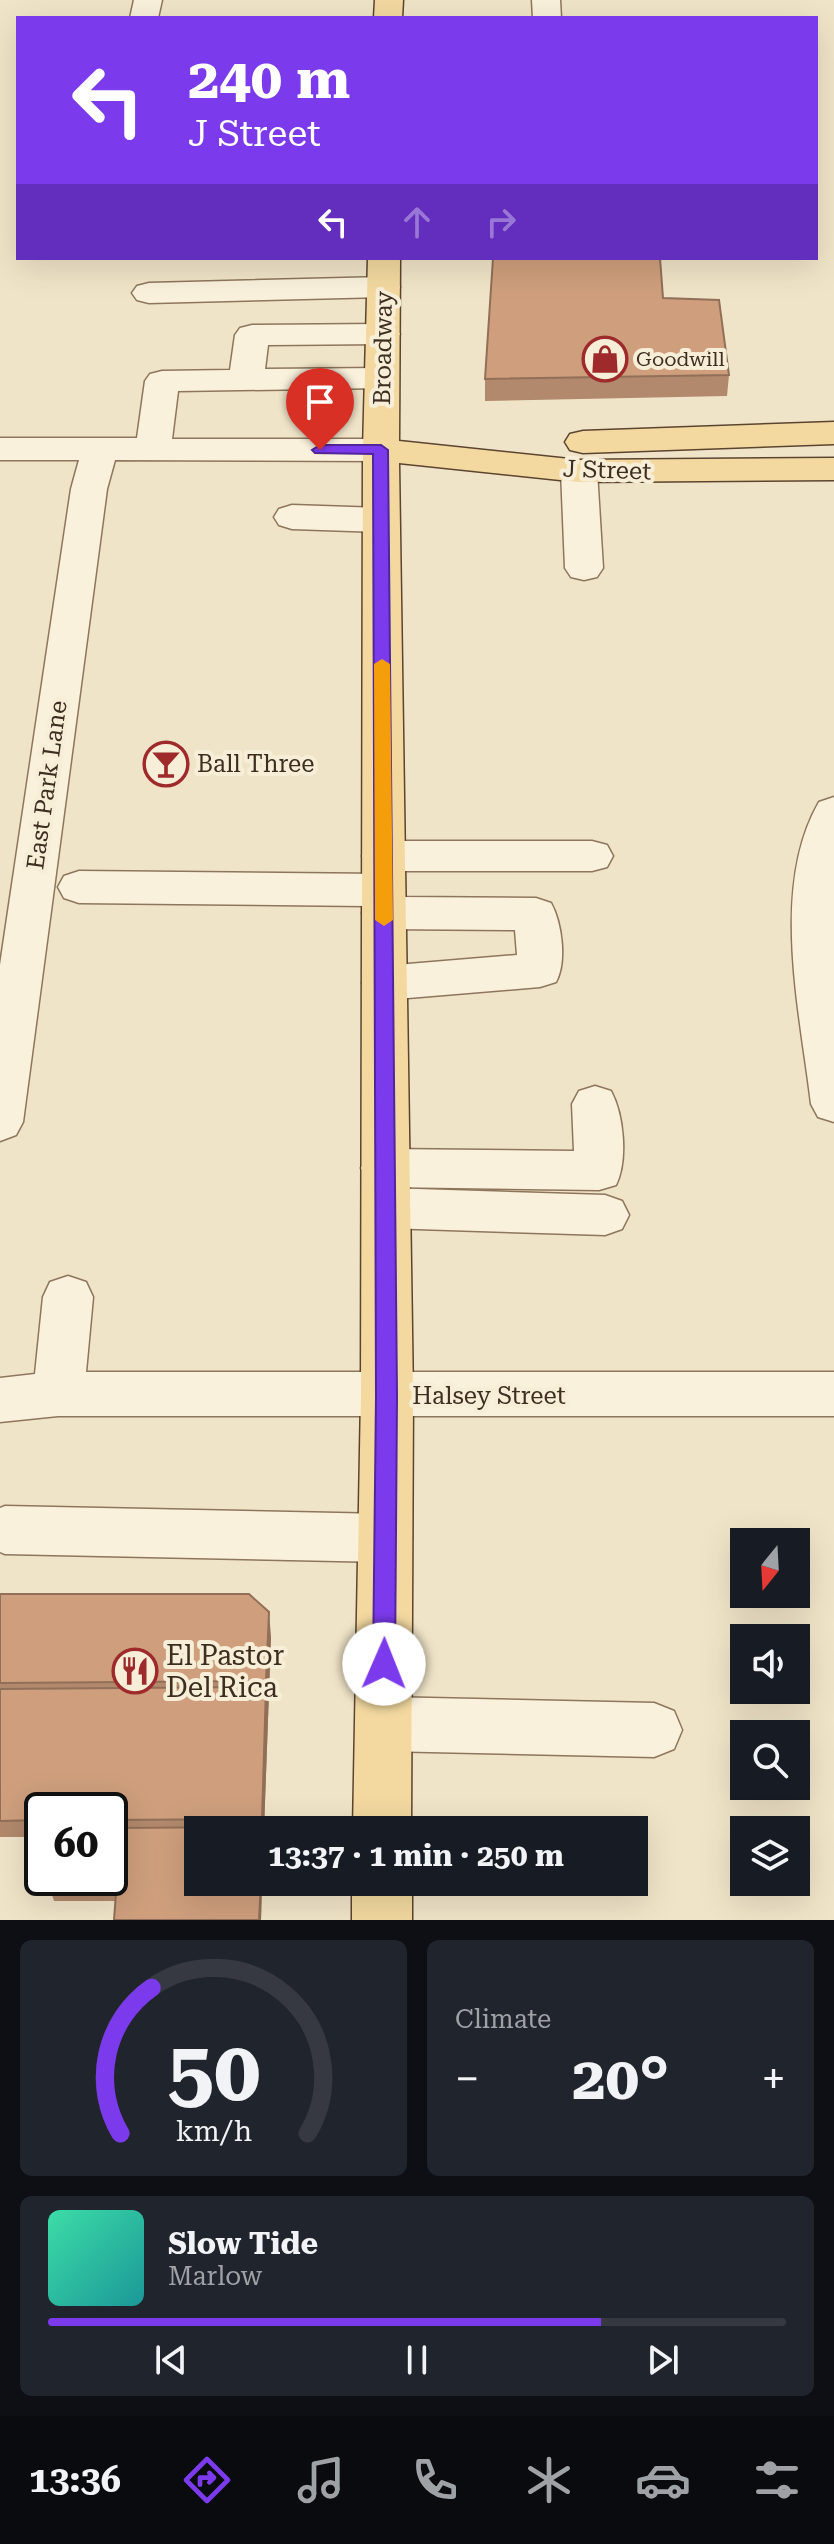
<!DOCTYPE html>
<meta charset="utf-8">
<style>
body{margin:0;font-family:"Roboto Serif",serif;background:#20242c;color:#f1f3f6;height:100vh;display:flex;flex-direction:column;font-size:30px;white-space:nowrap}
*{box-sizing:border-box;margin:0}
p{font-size:26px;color:#9ea1a6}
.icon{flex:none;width:44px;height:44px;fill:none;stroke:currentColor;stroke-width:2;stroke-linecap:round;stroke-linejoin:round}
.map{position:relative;height:1920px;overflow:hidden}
.side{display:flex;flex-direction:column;gap:20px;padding:20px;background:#0d0f14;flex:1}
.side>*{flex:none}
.guide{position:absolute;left:16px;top:16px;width:802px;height:244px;border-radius:0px;box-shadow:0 8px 32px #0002;background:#7c3aed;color:#fff;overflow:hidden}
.needle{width:52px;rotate:198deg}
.buttons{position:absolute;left:730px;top:1528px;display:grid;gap:16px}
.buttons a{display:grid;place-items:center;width:80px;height:80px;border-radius:0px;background:#171b24;box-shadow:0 8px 32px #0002;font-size:40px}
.speed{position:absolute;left:24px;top:1792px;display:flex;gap:16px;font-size:40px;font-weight:700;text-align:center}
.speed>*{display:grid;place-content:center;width:104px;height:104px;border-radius:50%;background:#171b24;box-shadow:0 8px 32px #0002;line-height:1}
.speed .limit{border:4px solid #111;border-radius:12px;background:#fff;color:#111}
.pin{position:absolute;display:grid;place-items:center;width:68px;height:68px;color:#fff;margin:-82px -34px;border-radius:50% 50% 50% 0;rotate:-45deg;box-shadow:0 0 8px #0007}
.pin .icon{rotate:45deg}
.me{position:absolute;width:88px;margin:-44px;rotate:1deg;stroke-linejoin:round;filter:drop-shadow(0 0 6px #0008)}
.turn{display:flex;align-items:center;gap:28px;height:168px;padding:0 40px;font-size:36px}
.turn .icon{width:104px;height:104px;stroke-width:2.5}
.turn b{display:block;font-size:56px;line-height:68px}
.lanes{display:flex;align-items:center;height:76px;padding:0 40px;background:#0003;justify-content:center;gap:40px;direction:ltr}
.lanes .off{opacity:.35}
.big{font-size:60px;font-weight:700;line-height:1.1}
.side .tile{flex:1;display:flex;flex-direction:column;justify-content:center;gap:12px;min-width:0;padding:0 28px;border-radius:12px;background:#20242c}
.side .dial{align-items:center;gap:0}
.dial svg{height:208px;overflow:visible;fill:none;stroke:#363941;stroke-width:7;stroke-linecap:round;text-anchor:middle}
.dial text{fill:#f1f3f6;stroke:none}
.song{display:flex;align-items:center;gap:24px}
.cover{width:96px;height:96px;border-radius:12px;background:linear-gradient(135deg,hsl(160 70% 55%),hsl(180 70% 35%))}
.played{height:8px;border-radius:4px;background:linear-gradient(90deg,#7c3aed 75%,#363941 75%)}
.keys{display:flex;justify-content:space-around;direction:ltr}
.heat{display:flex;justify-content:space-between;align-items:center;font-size:44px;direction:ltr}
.side .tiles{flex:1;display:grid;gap:20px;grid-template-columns:1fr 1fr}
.tile:last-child{grid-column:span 2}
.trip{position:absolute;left:184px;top:1816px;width:464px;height:80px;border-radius:0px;background:#171b24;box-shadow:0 8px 32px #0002;font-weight:700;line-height:80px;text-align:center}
.tabs{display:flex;height:128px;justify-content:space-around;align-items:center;background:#090b0e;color:#9ea1a6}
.tabs .icon{width:56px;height:56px}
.tabs .on{color:#7c3aed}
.tabs b{font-size:36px;color:#f1f3f6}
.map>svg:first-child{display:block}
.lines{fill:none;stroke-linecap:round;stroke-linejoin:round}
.minor-casing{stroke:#8d765c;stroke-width:3}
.major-casing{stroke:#5b4430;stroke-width:3}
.minor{fill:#faf1dc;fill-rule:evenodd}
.major{fill:#f3d9a0;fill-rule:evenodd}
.wall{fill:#b2896c}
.shaded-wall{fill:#916f58}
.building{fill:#cf9f7d;stroke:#916f58;stroke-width:2}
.route{fill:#7c3aed;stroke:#51269a;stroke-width:2}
.slow{fill:#f59e0b}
.labels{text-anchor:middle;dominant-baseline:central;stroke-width:8;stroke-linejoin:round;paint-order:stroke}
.far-poi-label{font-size:20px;fill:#3d2e20;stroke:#f7eed8;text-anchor:start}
.street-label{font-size:24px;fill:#3d2e20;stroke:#f7eed8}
.poi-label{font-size:24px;fill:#3d2e20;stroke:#f7eed8;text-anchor:start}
.near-poi-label{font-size:28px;fill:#3d2e20;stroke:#f7eed8;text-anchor:start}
</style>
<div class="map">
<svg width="834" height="1920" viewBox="0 0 834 1920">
<rect width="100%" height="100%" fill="#f0e4c8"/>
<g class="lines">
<g class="minor-casing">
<g id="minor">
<polygon points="134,0 162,0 158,18 130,18"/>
<polygon points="532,0 560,0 561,18 533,18"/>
<polygon points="384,277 396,280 400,287 396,294 384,297 149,303 137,300 132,293 137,286 149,283"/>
<polygon points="383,324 395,327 400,334 395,341 383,344 268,345 265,369 382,368 394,371 399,378 394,385 382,388 178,391 172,439 381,439 394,442 399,450 394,458 381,461 115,460 107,489 23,1122 16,1135 0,1141 0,965 71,489 79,460 0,460 0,438 137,438 145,381 150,374 162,371 230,370 235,335 240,328 252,325"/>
<polygon points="579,460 592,463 597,471 603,568 597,577 584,580 571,577 565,568 561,471 566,463"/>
<polygon points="292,505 381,508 394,512 399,520 394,528 381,532 292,529 279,525 274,517 279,509"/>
<path d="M 834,797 L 834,1122 L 818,1117 L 811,1104 C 800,1011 770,887 819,802 Z"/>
<polygon points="383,841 592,841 607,845 613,856 607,867 592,871 383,871 368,867 362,856 368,845"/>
<path d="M 79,871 L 383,874 L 398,879 L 404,890 L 400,897 L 536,898 L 551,903 C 562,923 567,962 556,982 L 540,987 L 384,1000 L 368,995 L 362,983 L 368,971 L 384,966 L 517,955 L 515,930 L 384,929 L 369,924 L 362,913 L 367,906 L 79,903 L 64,898 L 58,887 L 64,876 Z"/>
<path d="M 595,1086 L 611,1091 C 624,1115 628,1161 616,1185 L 599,1190 L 385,1187 L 368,1182 L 361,1168 L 368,1154 L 385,1149 L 574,1151 L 572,1104 L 579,1091 Z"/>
<polygon points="386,1188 605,1195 622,1201 629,1215 622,1229 605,1235 386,1228 369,1222 362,1208 369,1194"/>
<polygon points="68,1276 86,1282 93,1297 86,1372 834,1372 834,1416 58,1416 0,1422 0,1378 35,1374 43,1297 50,1282"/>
<polygon points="5,1506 385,1514 404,1521 412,1538 404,1555 385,1562 5,1554 0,1552 0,1508"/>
<polygon points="384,1697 654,1703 674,1711 682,1730 674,1749 654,1757 384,1751 364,1743 356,1724 364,1705"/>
</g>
</g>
<g class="major-casing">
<g id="major">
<polygon points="375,0 403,0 402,18 374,18"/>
<polygon points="368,258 400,258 399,441 579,460 834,458 834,480 579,482 399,463 413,1396 411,1830 353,1830 361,1396 363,450"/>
<polygon points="834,422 834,444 583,453 570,450 565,442 570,434 583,431"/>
<rect x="352" y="1882" width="60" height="38"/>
</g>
</g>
<use href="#minor" class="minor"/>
<use href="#major" class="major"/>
</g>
<g class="wall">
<polygon points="663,298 729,375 727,396 485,401 485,379"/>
<polygon points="0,1594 271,1637 264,1830 198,1882 262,1882 261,1920 116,1901 54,1901 51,1892 110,1878 110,1810 42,1810 42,1837 0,1837"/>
</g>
<g class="shaded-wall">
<polygon points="269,1612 271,1637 264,1830 263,1830 262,1819 266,1681"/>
<polygon points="261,1882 262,1882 261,1920 259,1920"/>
</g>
<g class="building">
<polygon points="493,258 660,258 663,298 719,300 729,375 485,379"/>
<polygon points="0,1594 249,1594 269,1612 266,1681 0,1683"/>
<polygon points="266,1687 262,1819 110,1820 110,1810 42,1810 42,1820 0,1821 0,1689"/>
<polygon points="263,1827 263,1830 198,1830 198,1882 261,1882 259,1920 114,1920 116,1893 51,1892 53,1878 110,1878 110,1828"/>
</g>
<polygon class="route" points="320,445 381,445 388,450 397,1396 395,1664 392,1672 384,1675 376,1672 373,1664 376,1396 373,454 315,453 312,450"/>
<polygon class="slow" points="382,659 390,664 393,920 384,926 375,920 374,664"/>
<defs>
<g id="shop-ring" transform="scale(2.3)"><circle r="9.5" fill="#f7eed8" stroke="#9e2a2b" stroke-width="1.5"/><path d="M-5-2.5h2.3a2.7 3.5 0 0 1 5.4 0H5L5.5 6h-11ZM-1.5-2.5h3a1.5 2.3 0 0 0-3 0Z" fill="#9e2a2b"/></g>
<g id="bar-ring" transform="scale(2.3)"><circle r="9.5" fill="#f7eed8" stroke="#9e2a2b" stroke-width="1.5"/><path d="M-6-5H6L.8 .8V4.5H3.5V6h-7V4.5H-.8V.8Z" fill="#9e2a2b"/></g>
<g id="restaurant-ring" transform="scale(2.3)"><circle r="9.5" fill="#f7eed8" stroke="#9e2a2b" stroke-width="1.5"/><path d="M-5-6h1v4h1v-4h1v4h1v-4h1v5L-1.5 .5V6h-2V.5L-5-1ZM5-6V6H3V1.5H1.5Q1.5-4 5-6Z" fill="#9e2a2b"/></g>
</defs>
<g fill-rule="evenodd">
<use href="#shop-ring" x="605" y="359"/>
<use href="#bar-ring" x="166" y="764"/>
<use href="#restaurant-ring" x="135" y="1671"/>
</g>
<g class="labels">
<g class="far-poi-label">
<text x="636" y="359">Goodwill</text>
</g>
<g class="street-label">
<text transform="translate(383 348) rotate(-89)">Broadway</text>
<text transform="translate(607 470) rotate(2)">J Street</text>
<text transform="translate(47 785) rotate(-82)">East Park Lane</text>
<text x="489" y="1396">Halsey Street</text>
</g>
<g class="poi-label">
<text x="197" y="764">Ball Three</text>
</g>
<g class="near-poi-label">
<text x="166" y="1655">El Pastor<tspan x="166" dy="32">Del Rica</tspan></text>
</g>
</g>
</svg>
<div class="buttons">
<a><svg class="needle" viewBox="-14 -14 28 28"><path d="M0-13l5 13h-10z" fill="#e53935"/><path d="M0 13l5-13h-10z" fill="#9ea1a6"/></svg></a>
<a><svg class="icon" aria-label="sound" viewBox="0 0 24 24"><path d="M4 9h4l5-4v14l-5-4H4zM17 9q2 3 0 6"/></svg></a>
<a><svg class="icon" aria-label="search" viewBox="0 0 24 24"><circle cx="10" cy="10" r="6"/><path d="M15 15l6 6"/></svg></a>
<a><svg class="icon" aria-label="layers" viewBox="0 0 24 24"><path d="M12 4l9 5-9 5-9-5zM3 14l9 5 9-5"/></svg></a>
</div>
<div class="speed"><div class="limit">60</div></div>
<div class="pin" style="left:320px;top:450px;background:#d93025"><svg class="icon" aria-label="arrive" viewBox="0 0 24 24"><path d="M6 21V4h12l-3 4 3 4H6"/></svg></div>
<svg class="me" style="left:384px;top:1664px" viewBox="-20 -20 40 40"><circle r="19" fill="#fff"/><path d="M0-13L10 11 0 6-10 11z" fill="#7c3aed"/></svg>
<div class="trip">13:37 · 1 min · 250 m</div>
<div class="guide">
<div class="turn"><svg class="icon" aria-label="left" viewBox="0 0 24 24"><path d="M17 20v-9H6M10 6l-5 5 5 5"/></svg><div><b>240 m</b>J Street</div></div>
<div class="lanes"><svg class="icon" aria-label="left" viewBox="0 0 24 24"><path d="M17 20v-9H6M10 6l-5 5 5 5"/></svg><svg class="icon off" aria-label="ahead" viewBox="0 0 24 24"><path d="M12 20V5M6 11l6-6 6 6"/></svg><svg class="icon off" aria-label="right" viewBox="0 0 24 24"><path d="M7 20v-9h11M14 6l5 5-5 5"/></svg></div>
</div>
</div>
<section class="side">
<div class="tiles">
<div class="tile dial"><svg viewBox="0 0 100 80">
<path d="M14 69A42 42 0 1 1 86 69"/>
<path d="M14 69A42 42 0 0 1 26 13" stroke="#7c3aed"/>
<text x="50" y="56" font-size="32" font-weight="700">50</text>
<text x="50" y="72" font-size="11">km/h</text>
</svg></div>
<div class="tile"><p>Climate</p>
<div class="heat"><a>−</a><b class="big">20°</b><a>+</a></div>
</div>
<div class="tile">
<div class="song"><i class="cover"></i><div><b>Slow Tide</b><p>Marlow</p></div></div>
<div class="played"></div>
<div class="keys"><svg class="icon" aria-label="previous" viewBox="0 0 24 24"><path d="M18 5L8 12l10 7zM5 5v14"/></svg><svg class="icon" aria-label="pause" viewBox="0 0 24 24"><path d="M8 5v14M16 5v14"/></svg><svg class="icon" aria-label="next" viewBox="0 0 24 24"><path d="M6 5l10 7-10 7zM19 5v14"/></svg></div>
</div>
</div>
</section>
<nav class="tabs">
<b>13:36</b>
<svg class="icon on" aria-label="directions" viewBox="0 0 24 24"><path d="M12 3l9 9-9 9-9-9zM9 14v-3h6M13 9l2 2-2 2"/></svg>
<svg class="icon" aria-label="music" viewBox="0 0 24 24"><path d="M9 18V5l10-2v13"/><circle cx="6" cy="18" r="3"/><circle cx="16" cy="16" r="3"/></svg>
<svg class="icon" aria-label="phone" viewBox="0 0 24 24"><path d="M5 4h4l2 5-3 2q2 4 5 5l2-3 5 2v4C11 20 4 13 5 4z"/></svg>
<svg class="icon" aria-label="climate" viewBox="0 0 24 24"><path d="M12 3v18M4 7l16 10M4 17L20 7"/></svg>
<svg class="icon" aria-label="car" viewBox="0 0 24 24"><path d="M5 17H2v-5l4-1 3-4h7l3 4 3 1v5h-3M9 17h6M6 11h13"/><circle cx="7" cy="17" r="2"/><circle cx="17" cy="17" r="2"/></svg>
<svg class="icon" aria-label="filters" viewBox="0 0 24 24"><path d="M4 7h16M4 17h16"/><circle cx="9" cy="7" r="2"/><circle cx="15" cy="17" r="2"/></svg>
</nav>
